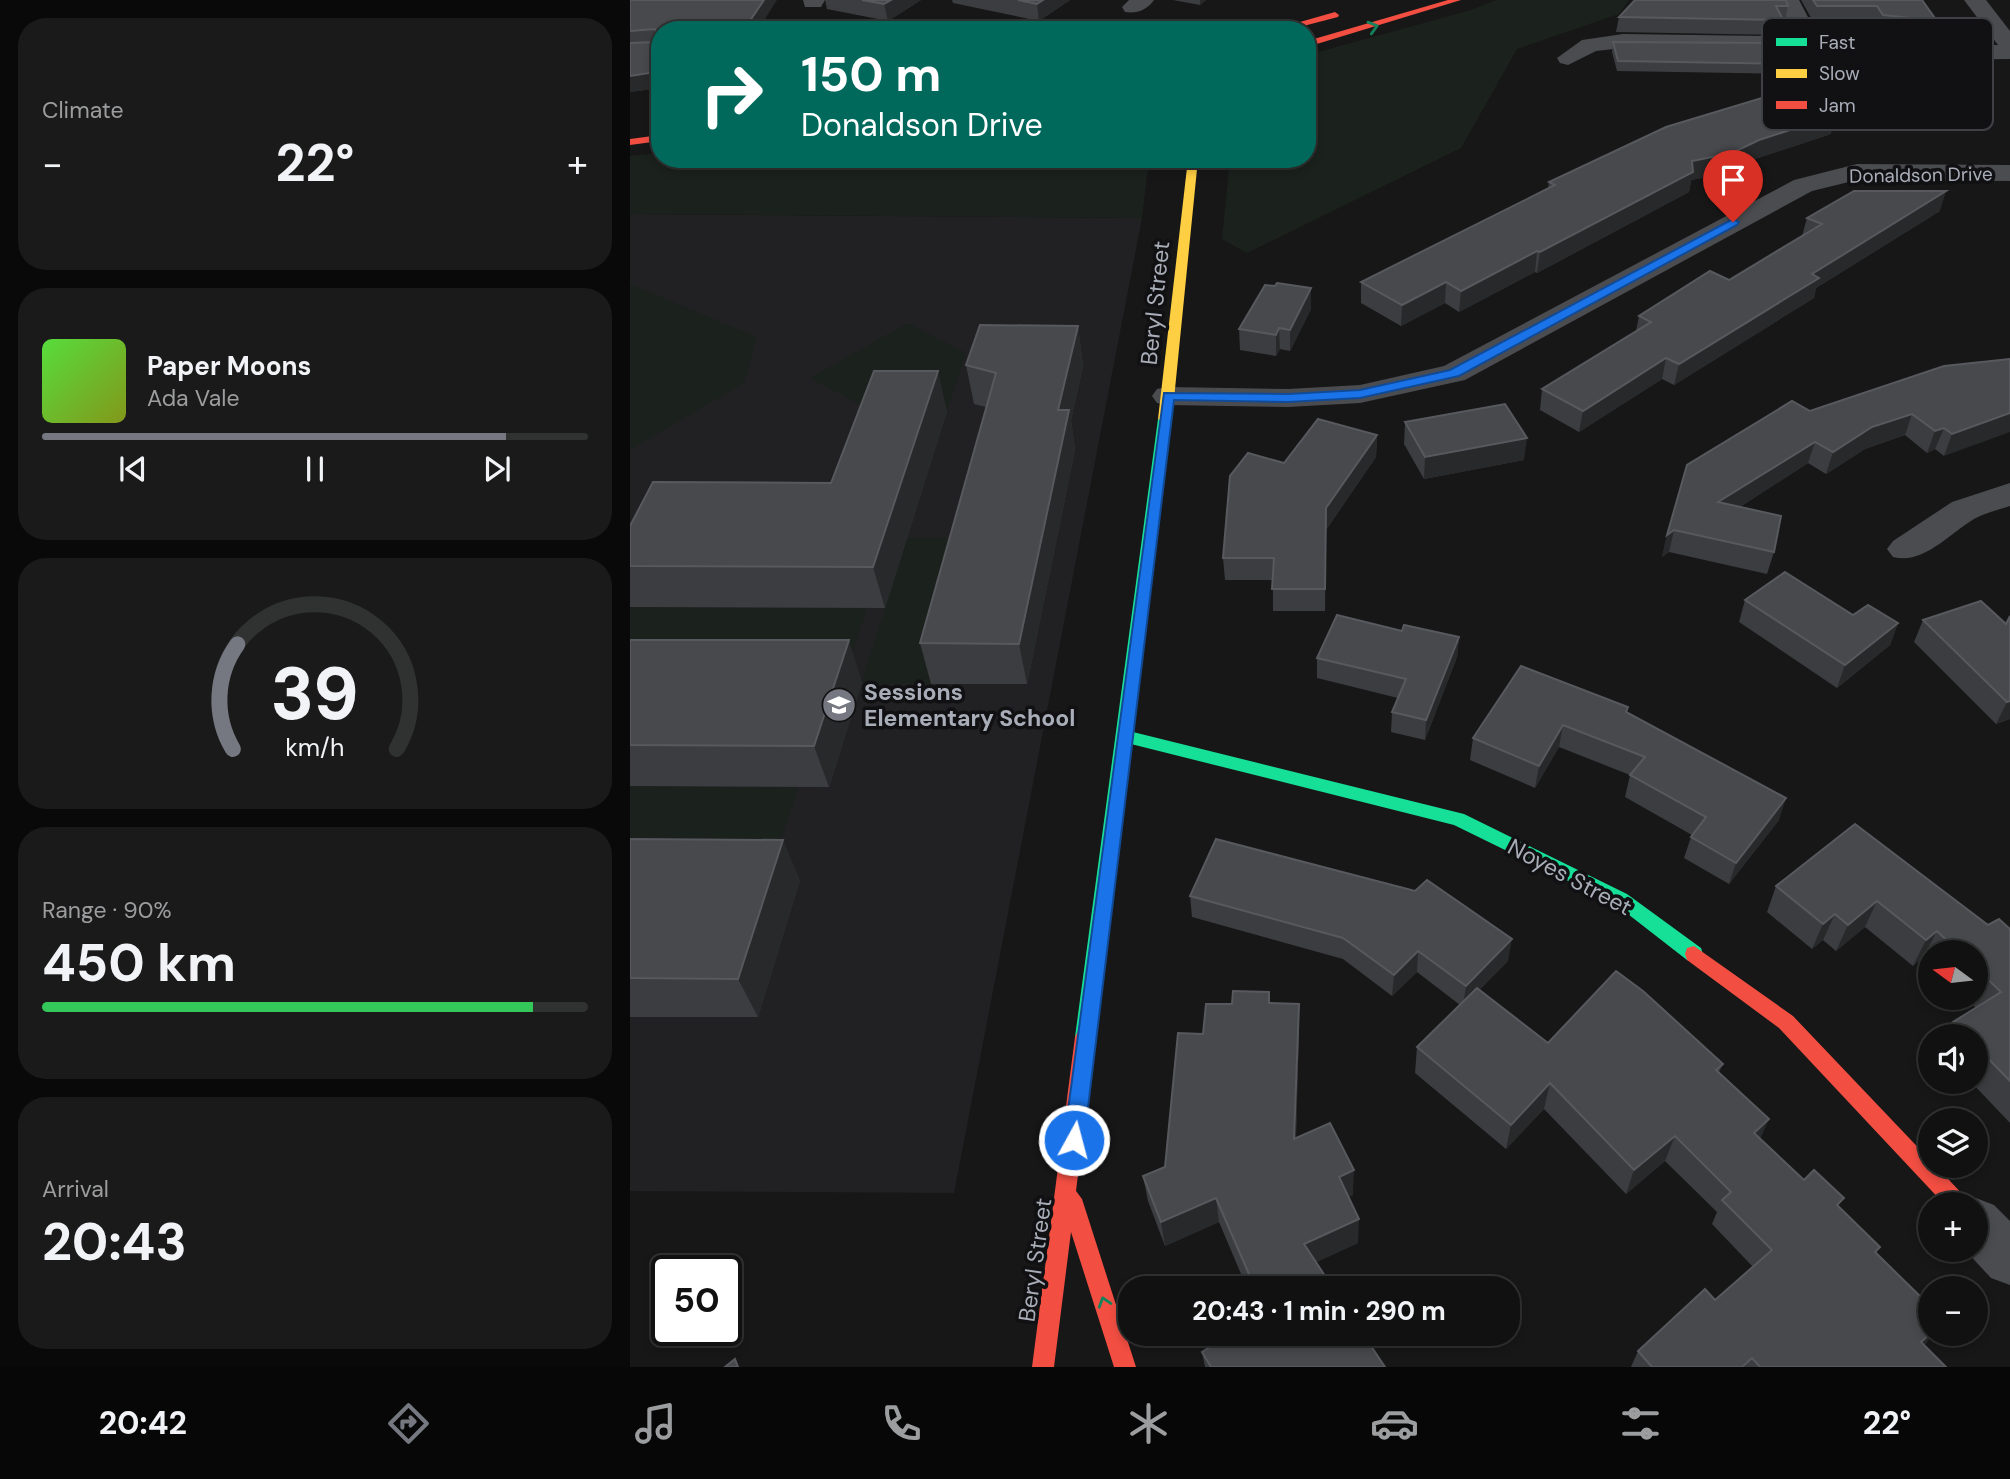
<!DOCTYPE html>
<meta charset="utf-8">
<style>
body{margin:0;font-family:"DM Sans",sans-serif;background:#1a1a1a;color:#f1f3f6;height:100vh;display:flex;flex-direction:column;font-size:26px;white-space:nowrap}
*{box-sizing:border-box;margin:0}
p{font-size:23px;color:#9c9d9f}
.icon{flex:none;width:38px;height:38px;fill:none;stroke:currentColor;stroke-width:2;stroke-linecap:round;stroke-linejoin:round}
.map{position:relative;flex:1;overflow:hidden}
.panel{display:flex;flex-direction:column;gap:18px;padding:18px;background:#090909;width:630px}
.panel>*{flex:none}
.top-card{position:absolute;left:21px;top:21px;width:665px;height:147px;border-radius:28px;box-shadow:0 4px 10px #0003,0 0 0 2px #303131;background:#00695c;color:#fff;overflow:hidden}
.needle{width:46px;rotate:285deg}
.fabs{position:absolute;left:1288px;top:940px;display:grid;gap:14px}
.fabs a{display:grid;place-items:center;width:70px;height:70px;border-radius:50%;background:#111;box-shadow:0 4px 10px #0003,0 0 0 2px #303131;font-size:35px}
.speed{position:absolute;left:21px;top:1255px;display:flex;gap:14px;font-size:35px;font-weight:700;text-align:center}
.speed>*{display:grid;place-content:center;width:91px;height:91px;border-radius:50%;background:#111;box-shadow:0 4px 10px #0003,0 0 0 2px #303131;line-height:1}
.speed .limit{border:4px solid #111;border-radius:10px;background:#fff;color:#111}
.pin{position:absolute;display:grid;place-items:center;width:60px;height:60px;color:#fff;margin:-72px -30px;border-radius:50% 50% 50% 0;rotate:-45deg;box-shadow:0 0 7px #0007}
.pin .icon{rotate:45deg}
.me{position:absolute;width:77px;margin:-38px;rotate:7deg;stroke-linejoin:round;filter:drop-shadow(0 0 5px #0008)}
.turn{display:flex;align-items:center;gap:24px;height:147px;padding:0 35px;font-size:32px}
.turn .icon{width:91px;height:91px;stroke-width:2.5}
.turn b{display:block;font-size:49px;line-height:60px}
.big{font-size:52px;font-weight:700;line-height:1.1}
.panel .tile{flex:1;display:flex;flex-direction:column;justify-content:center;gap:10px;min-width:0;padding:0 24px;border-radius:28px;background:#1a1a1a}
.panel .dial{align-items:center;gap:0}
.dial svg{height:182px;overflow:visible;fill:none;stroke:#303131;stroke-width:7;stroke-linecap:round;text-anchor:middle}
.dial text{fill:#f1f3f6;stroke:none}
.song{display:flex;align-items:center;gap:21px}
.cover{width:84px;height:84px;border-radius:10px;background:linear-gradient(135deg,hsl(110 70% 55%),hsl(70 70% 35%))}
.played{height:7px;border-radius:4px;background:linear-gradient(90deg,#757880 85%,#303131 85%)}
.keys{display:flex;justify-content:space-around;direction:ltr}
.heat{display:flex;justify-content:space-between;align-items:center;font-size:38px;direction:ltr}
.charge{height:10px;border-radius:5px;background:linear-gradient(90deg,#34c759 90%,#303131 0)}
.trip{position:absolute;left:488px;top:1276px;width:402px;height:70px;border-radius:28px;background:#111;box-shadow:0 4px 10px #0003,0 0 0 2px #303131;font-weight:700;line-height:70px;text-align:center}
.menu{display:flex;height:112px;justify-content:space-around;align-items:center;background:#070707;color:#9c9d9f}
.menu .icon{width:49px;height:49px}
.menu .on{color:#757880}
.menu b{font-size:32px;color:#f1f3f6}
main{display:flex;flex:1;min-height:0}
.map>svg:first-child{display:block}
.built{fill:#212124}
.green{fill:#1b211c}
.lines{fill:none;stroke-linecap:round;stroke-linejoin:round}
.street{fill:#4b4c50;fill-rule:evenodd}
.fast{fill:#16e098;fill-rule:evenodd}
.slow{fill:#ffcf43;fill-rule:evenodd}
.jam{fill:#f24e42;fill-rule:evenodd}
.wall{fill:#3c3d40}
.shaded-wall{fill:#28292a}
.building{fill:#48494d;stroke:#57595e;stroke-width:2}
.oneway{stroke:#14835c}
.route{fill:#1a73e8;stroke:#114b97;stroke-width:2}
.labels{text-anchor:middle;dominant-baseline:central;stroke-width:7;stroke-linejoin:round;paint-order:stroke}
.far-street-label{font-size:19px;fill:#a8adb8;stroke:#111113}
.street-label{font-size:23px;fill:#a8adb8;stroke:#111113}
.poi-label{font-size:23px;font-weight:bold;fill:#a8adb8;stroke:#111113;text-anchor:start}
.key{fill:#111113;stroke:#3e4045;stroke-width:2}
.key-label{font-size:19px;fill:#a8adb8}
</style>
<main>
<section class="panel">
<div class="tile"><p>Climate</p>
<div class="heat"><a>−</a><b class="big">22°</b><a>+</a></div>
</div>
<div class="tile">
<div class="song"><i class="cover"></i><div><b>Paper Moons</b><p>Ada Vale</p></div></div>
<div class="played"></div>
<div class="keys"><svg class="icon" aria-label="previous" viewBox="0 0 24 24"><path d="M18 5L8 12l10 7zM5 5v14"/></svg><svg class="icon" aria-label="pause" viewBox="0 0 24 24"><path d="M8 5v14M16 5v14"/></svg><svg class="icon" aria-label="next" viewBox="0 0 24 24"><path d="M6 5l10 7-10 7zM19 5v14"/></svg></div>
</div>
<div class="tile dial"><svg viewBox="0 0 100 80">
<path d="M14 69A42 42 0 1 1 86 69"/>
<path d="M14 69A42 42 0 0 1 16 23" stroke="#757880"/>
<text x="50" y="56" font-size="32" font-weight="700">39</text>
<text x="50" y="72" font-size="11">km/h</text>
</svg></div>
<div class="tile"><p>Range · 90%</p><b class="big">450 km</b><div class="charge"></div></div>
<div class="tile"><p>Arrival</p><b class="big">20:43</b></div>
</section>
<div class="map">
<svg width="1380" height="1367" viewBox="0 0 1380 1367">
<rect width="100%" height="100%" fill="#171717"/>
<polygon class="built" points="0,214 512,218 324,1193 0,1191"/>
<g class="green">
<polygon points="866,0 999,0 989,14 887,49 831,148 617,253 592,239 600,159 677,159 677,55 841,10"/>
<polygon points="30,153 30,159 519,159 512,218 0,214 0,156"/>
<polygon points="0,284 127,337 114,383 0,450"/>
<polygon points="278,323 336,353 317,410 240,410 180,378"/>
<polygon points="277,538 340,538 301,684 231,684"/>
<polygon points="0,607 237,608 213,682 0,681"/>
<polygon points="0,786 169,787 137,880 0,880"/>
</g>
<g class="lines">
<g class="street">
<polygon points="173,0 195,0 191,7 175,7"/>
<path d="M 499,0 L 524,0 C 517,10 507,14 495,12 L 492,7 Z"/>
<polygon points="1147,0 1169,0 1191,42 1277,46 1368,45 1334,0 1356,0 1380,31 1380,59 1277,60 1208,58 1136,50 993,48 966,51 938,65 930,63 927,58 952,40 993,34 1136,36 1168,40"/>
<polygon points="1227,164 1380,165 1380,181 1227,180 1182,191 835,380 730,403 658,407 538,405 527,403 522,396 527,389 538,387 658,389 730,385 814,366 1164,180"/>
<path d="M 1380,483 L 1380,506 C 1368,510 1355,513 1344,519 C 1319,534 1293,565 1263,557 L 1257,549 L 1263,541 L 1322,502 Z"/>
<polygon points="1346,1198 1364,1205 1380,1221 1380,1285 1361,1278 1335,1250 1346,1250 1346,1204 1330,1204"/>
</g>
<polygon class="fast" points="535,415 542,419 503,732 834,814 997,894 1071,948 1073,954 1071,960 1064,962 1057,960 985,904 824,825 501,744 465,1037 462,1043 455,1046 448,1043 445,1037 528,419"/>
<polygon class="slow" points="558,159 568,159 542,419 535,423 528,419"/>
<g class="jam">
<polygon points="818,0 831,0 677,47 677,41"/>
<polygon points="705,12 709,15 708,17 658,30 642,30"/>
<polygon points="30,135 30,141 0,145 0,139"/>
<polygon points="1064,946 1163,1016 1300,1160 1300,1166 1306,1166 1335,1197 1339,1204 1314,1204 1149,1028 1057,960 1055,954 1057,948"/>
<polygon points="455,1028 462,1031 465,1037 446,1191 452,1199 506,1367 484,1367 441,1232 424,1367 402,1367 445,1037 448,1031"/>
</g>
</g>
<g class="wall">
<polygon points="0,0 30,30 30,88 0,92"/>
<polygon points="195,0 291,0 258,21 197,9"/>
<polygon points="322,0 440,0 409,21 323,3"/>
<polygon points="543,0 576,0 570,5"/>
<polygon points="1005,0 1158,6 1155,21 1153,21 1150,35 986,32 989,17"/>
<polygon points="1171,0 1292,0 1307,21 1302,37 1249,30 1243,21 1183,21"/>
<polygon points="983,42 1172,64 1170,74 987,71 982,52"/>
<polygon points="1201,134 1125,159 1098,173 1061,180 1059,192 907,273 905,272 829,312 815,303 771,326 731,303 731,282 918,189 919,182"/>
<polygon points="1310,211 1186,288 1184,298 1044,385 1032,379 949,432 910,410 912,389 1006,331 1009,316 1099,280 1172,236 1177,218"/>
<polygon points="645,286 681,288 681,309 660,351 650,349 646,356 610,350 609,329"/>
<polygon points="448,326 453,366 441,420 445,450 397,684 301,684 290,643 356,407 344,404 336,365"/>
<polygon points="1380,359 1314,456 1305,449 1297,453 1275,435 1235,449 1196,474 1178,463 1110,507 1144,552 1137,574 1039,552 1032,557 1037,535 1180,411"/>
<polygon points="317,411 255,608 0,607 0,526 201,483"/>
<polygon points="775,422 894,460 794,479 774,444"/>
<polygon points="747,435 746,457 696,530 695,611 643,611 643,580 595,580 593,558 654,463"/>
<polygon points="1115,600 1268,623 1260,645 1207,688 1109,622"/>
<polygon points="1380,616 1380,719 1366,724 1284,642 1293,620 1376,624"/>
<polygon points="772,631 829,637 827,657 795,740 761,732 762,712 768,698 687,678 687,658"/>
<polygon points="0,640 232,682 199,787 0,786"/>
<polygon points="998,707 997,713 1149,820 1099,884 1054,858 1061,837 1062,835 995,797 1000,775 929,747 905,788 840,760 843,738"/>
<polygon points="1225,824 1358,925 1380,929 1380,1123 1341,1082 1346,1082 1346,1036 1315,1036 1323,1022 1346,1008 1336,998 1346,998 1346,952 1300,952 1300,963 1294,956 1283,966 1235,927 1206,951 1193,940 1182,949 1137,912 1146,886"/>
<polygon points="0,839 170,880 128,1017 0,1017"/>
<polygon points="560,896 878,961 849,990 918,1043 1093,1064 1089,1072 1130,1139 1174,1180 1209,1207 1250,1247 1246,1253 1297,1342 1294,1345 1316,1367 1001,1367 1008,1351 1085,1300 1123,1267 1082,1224 1087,1212 1035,1161 996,1194 914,1109 876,1149 785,1073 787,1047 830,1005 787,972 762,996 713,959 562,917"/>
<polygon points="640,1003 669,1030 666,1138 723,1195 718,1197 728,1243 686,1262 703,1288 617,1288 589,1222 535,1246 518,1201 513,1176 535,1167"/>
<polygon points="572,1352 755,1367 575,1367"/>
</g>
<g class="shaded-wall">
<polygon points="134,0 147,0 128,30 96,30"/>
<polygon points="261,0 291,0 258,21 254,4"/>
<polygon points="413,0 440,0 409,21 407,4"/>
<polygon points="570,0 576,0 570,5"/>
<polygon points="29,36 30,88 0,92 0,76 26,72"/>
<polygon points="1206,115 1201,134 1125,159 1098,173 1061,180 1059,192 907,273 910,252 1062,161"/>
<polygon points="1316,191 1310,211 1186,288 1184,298 1044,385 1049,364 1182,274"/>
<polygon points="907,251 905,272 829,312 831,291"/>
<polygon points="816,282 815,303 771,326 772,305"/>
<polygon points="681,288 681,309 660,351 660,330"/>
<polygon points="448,326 453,366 441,420 445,450 397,684 389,644 428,410"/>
<polygon points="649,328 650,349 646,356 646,335"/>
<polygon points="1036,358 1032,379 949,432 953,411"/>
<polygon points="308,371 317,411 255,608 243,567"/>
<polygon points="1380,413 1380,432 1314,456 1322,434"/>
<polygon points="1282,414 1275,435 1235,449 1196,474 1203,452 1242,427"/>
<polygon points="1314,428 1305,449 1297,453 1305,431"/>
<polygon points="747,435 746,457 696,530 696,508"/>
<polygon points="897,438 894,460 794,479 795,457"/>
<polygon points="1185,442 1178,463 1083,524 1088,502"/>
<polygon points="1044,530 1039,552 1032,557 1037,535"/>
<polygon points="1268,623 1260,645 1207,688 1215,665"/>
<polygon points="829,637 827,657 795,740 796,720"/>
<polygon points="219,640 232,682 199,787 184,746"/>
<polygon points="1380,701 1380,719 1366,724 1377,702"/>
<polygon points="933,725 929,747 905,788 909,766"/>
<polygon points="1156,798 1149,820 1099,884 1106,863"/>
<polygon points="153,840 170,880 128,1017 108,979"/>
<polygon points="1247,901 1235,927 1206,951 1218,925"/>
<polygon points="1205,914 1193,940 1182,949 1193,924"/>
<polygon points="1307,931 1294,956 1283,966 1296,940"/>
<polygon points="882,939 878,961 833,1007 836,986"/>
<polygon points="788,951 787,972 762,996 764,975"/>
<polygon points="669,1004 669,1030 665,1164 664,1139"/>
<polygon points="920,1083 914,1109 876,1149 881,1125"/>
<polygon points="1139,1119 1128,1144 1124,1133"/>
<polygon points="1045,1136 1035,1161 996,1194 1004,1170"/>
<polygon points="724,1170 723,1195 708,1201 709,1177"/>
<polygon points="586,1198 589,1222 535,1246 531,1222"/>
<polygon points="729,1219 728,1243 674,1268 674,1244"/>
<polygon points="1300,1334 1303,1334 1297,1342 1275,1364 1291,1342"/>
</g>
<g class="building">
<polygon points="0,0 134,0 115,28 96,30 30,30 26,72 0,76 0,43 25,42 28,40 25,29 0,31"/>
<polygon points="232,0 261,0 254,4"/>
<polygon points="388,0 413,0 407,4"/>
<polygon points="1005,0 1156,0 1158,6 1146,6 1153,20 989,17"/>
<polygon points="1183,0 1292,0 1307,21 1253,15 1247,6 1187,6"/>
<polygon points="983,42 1138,43 1163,46 1172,64 988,61"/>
<polygon points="1188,81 1206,115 1129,140 1102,153 1062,161 1063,172 910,252 907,251 831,291 816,282 772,305 731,282 925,185 919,182 1036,127"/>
<polygon points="1224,191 1316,191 1182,274 1189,278 1049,364 1036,358 953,411 912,389 1021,322 1009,316 1080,271 1099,280 1192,224 1177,218"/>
<polygon points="647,283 681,288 660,330 649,328 646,335 609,329 635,285 645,286"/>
<polygon points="350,325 448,326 428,410 439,410 389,644 290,643 366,373 336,365"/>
<polygon points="1380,359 1380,413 1322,434 1314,428 1305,431 1282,414 1242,427 1203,452 1185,442 1088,502 1151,516 1144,552 1044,530 1037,535 1057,465 1162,401 1180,411 1314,366"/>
<polygon points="244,371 308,371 243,567 0,566 0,526 23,482 201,483"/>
<polygon points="875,404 897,438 795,457 775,422"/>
<polygon points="688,419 747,435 696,508 695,589 642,589 644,558 593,558 600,476 618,453 654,463"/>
<polygon points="1155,572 1223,615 1238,605 1268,623 1215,665 1115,600"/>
<polygon points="1351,601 1376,624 1380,616 1380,701 1377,702 1293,620"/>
<polygon points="707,615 772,631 774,625 829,637 796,720 762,712 776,679 687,658"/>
<polygon points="0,640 219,640 184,746 0,745"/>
<polygon points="891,666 998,707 996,712 1156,798 1106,863 1061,837 1076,817 1000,775 1015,757 933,725 909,766 843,738"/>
<polygon points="1225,824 1358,925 1369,919 1380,929 1380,1081 1346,1046 1346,1036 1336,1036 1323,1022 1371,992 1346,968 1346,952 1329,952 1307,931 1296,940 1247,901 1218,925 1205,914 1193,924 1146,886"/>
<polygon points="0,839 153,840 108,979 0,978"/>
<polygon points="586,839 785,891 797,880 882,939 836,986 788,951 764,975 713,938 560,896"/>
<polygon points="986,971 1013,991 1093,1064 1086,1070 1139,1119 1124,1133 1174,1180 1184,1170 1214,1198 1207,1205 1250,1247 1245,1252 1300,1306 1300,1334 1291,1342 1316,1367 1130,1367 1122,1358 1112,1367 1022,1367 1008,1351 1075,1289 1085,1300 1142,1250 1092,1200 1101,1192 1045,1136 1004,1170 920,1083 881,1125 787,1047 847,988 918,1043"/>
<polygon points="603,991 639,992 639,1003 669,1004 664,1139 700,1123 724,1170 709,1177 729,1219 674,1244 703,1288 625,1288 586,1198 531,1222 513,1176 535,1167 548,1033 573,1034 576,1004 602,1004"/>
<polygon points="600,1334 733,1334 755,1367 581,1367 572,1352"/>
<polygon points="105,1359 108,1367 95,1367"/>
</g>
<defs><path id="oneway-chevron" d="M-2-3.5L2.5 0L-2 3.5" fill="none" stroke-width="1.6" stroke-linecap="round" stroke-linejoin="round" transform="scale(1.75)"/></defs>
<g class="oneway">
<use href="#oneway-chevron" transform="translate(743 27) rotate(-16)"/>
<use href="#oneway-chevron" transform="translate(474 1302) rotate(-108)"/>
</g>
<polygon class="route" points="1103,219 1109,222 1107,225 829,376 730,398 658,402 544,400 454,1140 451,1147 444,1150 437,1147 434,1140 534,393 658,394 730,390 820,370"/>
<defs>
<g id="school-disc" transform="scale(1.75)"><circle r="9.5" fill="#757880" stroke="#111113"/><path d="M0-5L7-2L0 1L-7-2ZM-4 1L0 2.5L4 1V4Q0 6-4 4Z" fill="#fff"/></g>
</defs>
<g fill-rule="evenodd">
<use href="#school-disc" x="209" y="705"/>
</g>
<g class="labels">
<g class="far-street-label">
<text transform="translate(1291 175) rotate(-1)">Donaldson Drive</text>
</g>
<g class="street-label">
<text transform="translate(525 303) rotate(-84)">Beryl Street</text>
<text transform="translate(940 877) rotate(28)">Noyes Street</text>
<text transform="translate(405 1260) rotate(-82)">Beryl Street</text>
</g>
<g class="poi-label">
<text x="234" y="692">Sessions<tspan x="234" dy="26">Elementary School</tspan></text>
</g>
</g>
<rect x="1132" y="18" width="231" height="112" rx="10" class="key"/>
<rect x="1146" y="38" width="31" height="8" fill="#16e098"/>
<rect x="1146" y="69" width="31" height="9" fill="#ffcf43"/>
<rect x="1146" y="101" width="31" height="8" fill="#f24e42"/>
<g class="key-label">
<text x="1189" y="49">Fast</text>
<text x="1189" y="80">Slow</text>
<text x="1189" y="112">Jam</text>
</g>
</svg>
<div class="fabs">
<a><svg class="needle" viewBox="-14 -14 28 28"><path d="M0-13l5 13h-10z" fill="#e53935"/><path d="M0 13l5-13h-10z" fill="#9c9d9f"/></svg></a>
<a><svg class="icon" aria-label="sound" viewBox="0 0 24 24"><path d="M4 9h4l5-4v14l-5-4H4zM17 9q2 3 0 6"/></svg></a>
<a><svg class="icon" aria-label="layers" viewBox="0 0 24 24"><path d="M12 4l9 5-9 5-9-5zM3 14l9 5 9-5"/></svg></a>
<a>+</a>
<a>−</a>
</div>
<div class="speed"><div class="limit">50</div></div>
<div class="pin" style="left:1103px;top:222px;background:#d93025"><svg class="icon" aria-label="arrive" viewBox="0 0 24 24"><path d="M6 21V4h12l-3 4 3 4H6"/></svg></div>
<svg class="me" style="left:444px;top:1140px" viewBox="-20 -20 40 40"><circle r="17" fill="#1a73e8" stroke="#fff" stroke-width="3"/><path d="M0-11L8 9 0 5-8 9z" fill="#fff"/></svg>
<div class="trip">20:43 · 1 min · 290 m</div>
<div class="top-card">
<div class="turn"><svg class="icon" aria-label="right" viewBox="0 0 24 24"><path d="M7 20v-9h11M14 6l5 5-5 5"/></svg><div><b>150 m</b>Donaldson Drive</div></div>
</div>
</div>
</main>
<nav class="menu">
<b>20:42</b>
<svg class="icon on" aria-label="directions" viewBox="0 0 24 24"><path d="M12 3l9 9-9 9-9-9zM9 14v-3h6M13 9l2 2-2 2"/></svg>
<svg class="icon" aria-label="music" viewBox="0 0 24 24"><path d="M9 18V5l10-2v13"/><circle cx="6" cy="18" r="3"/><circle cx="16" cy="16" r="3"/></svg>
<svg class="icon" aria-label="phone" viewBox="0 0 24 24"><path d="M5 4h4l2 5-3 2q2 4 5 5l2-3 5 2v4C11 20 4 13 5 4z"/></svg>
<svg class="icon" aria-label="climate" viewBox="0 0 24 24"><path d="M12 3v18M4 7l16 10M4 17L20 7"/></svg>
<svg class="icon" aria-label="car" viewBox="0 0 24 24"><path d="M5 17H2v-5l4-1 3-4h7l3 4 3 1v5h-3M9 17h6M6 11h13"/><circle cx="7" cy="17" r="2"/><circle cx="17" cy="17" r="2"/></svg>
<svg class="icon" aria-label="filters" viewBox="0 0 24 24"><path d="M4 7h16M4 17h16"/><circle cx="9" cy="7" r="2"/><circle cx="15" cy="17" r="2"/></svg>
<b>22°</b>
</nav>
